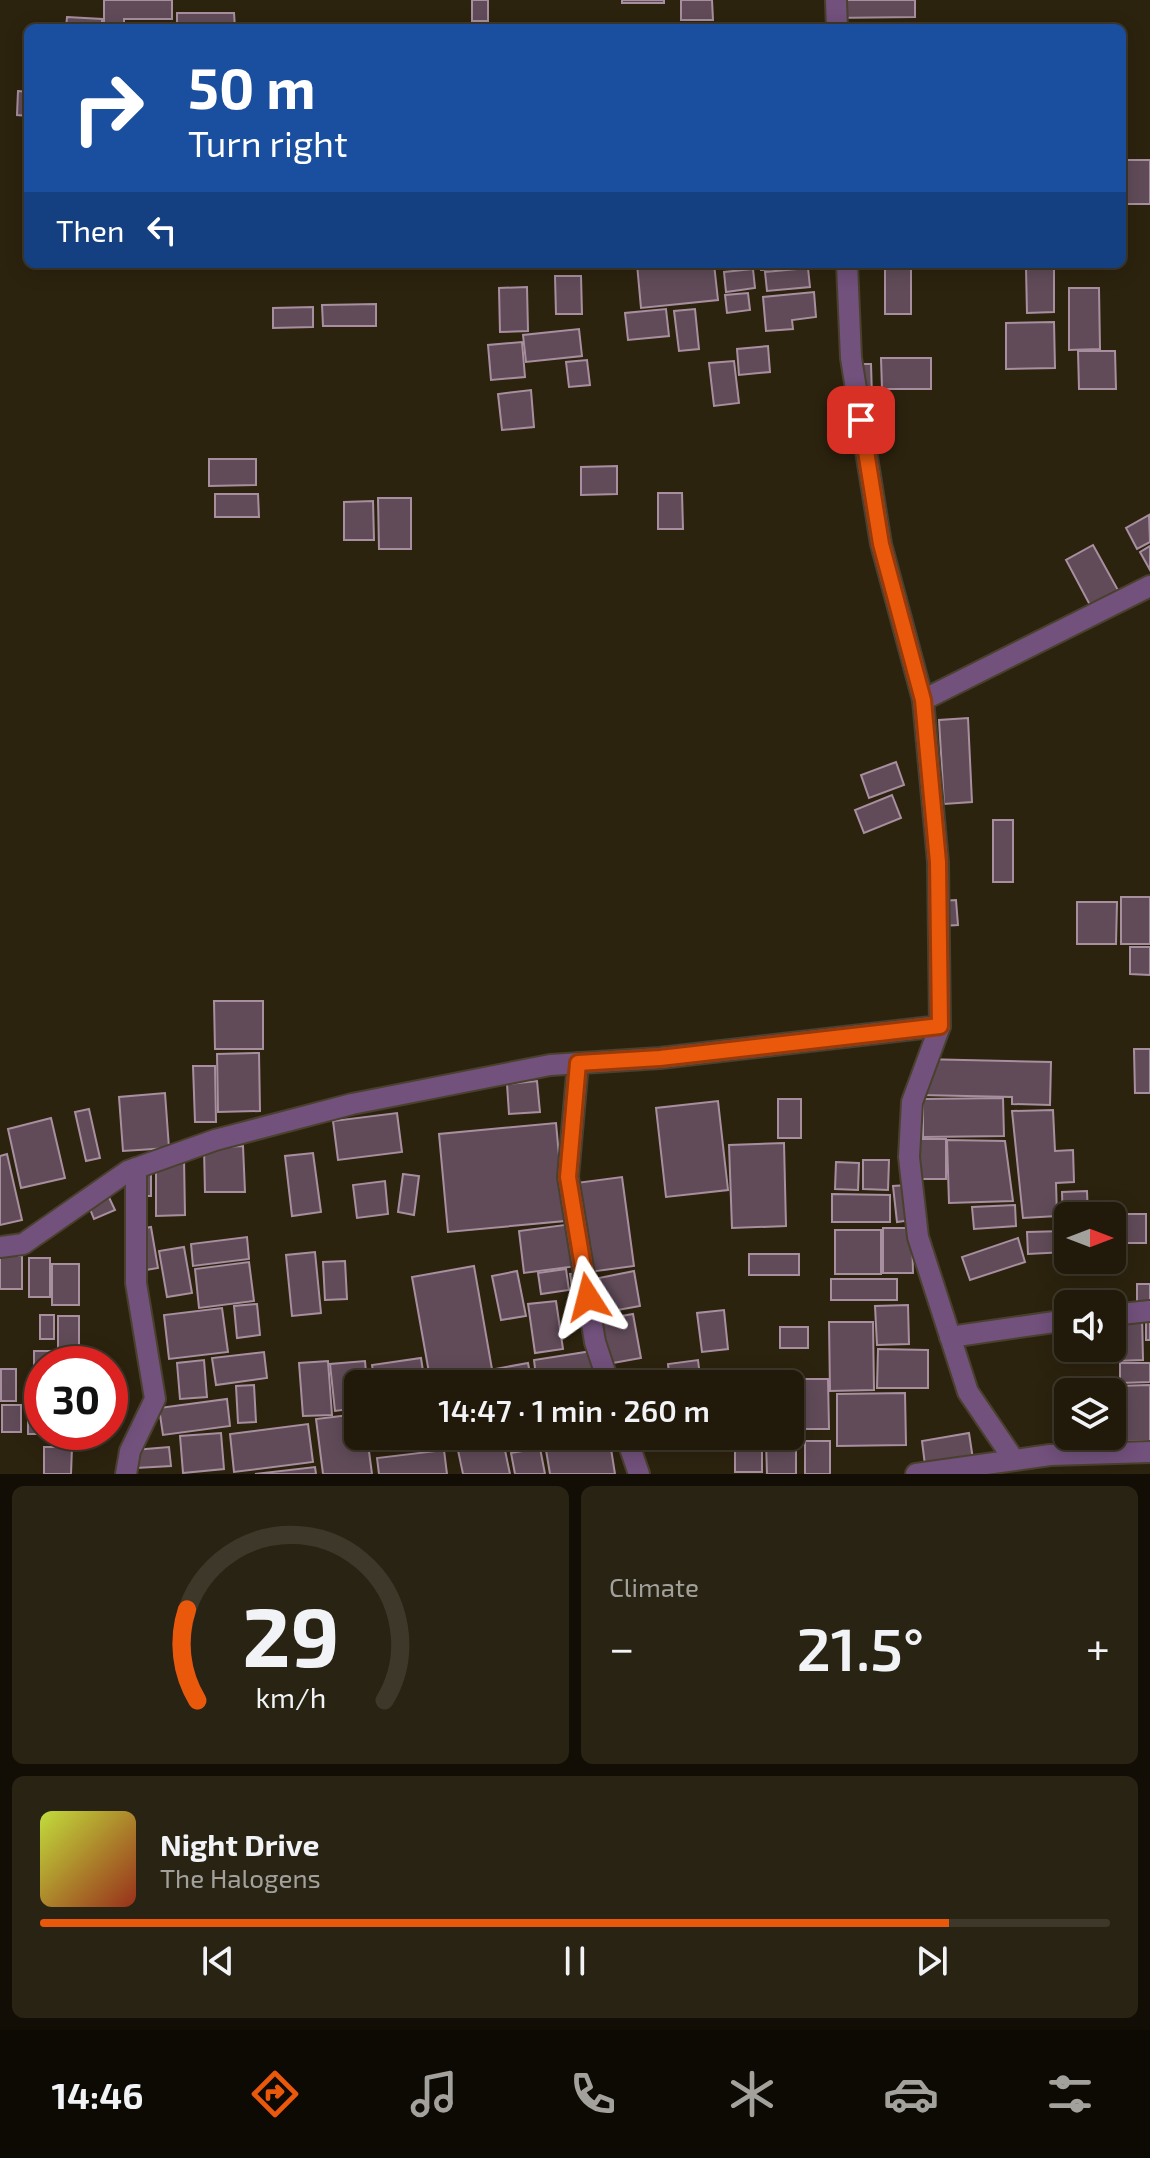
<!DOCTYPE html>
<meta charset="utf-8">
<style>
body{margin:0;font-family:"Exo 2",sans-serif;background:#292313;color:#f1f3f6;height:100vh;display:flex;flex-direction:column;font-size:30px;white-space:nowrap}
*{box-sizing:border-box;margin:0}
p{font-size:26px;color:#a2a19c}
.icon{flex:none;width:44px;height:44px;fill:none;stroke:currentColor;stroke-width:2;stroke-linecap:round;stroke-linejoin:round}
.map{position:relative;height:1474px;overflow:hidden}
.side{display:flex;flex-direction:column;gap:12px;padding:12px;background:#120e06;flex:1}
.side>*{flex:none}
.banner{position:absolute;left:24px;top:24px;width:1102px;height:244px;border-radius:12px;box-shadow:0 4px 20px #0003,0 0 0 2px #3e382b;background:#1a4fa0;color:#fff;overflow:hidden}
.needle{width:52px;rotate:90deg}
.tools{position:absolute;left:1054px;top:1202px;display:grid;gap:16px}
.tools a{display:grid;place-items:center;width:72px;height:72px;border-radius:12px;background:#211a0a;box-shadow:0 4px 20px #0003,0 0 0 2px #3e382b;font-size:40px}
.speed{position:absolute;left:24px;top:1346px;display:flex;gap:16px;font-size:40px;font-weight:700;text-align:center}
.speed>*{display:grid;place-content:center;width:104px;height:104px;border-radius:50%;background:#211a0a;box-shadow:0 4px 20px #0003,0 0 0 2px #3e382b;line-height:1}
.speed .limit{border:12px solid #d22;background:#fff;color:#111}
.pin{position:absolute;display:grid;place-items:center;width:68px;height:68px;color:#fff;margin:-34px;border-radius:16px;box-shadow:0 4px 12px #0006}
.me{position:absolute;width:88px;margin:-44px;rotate:351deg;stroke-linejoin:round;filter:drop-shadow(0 0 6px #0008)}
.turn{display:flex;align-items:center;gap:28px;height:168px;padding:0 32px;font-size:36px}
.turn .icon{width:104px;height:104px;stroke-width:2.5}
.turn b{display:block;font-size:56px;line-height:68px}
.then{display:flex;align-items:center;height:76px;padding:0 32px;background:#0003;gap:16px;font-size:30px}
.big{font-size:60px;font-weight:600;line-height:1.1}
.side .widget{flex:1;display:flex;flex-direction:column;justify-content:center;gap:12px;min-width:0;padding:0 28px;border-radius:12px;background:#292313}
.side .dial{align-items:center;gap:0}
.dial svg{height:208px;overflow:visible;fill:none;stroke:#3e382b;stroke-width:7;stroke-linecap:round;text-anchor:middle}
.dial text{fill:#f1f3f6;stroke:none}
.song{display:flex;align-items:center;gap:24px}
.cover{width:96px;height:96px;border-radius:12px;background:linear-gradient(135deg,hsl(70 70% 55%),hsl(10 70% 35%))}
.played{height:8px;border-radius:4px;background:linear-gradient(90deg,#ea580c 85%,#3e382b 85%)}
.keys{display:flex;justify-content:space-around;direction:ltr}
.heat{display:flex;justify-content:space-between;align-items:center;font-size:44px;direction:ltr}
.side .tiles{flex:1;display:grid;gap:12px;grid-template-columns:1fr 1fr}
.widget:last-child{grid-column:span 2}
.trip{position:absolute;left:344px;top:1370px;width:460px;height:80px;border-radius:12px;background:#211a0a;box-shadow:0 4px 20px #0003,0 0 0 2px #3e382b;font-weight:600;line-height:80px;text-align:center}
.dock{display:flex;height:128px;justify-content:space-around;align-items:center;background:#0d0a04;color:#a2a19c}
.dock .icon{width:56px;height:56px}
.dock .selected{color:#ea580c}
.dock b{font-size:36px;color:#f1f3f6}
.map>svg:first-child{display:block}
.building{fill:#614b59;stroke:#a88f9f;stroke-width:2}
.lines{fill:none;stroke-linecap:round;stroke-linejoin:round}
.minor-casing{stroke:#49402d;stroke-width:24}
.minor{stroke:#72517c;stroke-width:20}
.route-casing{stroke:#983908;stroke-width:20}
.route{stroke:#ea580c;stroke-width:14}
</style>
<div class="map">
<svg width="1150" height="1474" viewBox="0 0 1150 1474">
<rect width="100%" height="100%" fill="#2c230e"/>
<g class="building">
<polygon points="104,0 172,0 172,19 124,19 124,28 104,28"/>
<rect x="472" y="0" width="16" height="21"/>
<rect x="622" y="0" width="42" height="3"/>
<polygon points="681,0 712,0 713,20 681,20"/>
<polygon points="831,0 915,0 915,17 831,18"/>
<polygon points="177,13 234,13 235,28 177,28"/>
<polygon points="67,17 102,19 102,28 66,28"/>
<polygon points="18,91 28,92 28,116 17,115"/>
<rect x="1122" y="160" width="28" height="44"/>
<polygon points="544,264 589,264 589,265 544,266"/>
<polygon points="637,264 714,264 718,300 641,308"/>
<polygon points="760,264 810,264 810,265 761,270"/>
<rect x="885" y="264" width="26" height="50"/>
<polygon points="808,268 810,287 767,291 765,272"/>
<polygon points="1026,268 1054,268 1054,312 1027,313"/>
<polygon points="753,269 755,288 726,292 724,272"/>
<polygon points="555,276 581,276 582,314 556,314"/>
<polygon points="527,287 528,331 500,332 499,288"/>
<polygon points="1069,288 1099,288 1100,349 1069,350"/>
<polygon points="814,292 816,317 792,320 793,329 766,331 763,297"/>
<polygon points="748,293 750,310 727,313 725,295"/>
<polygon points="376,304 376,326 323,326 322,305"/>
<polygon points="313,307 313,327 273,328 273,308"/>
<polygon points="666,309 669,336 628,340 625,313"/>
<polygon points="695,309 699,349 679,351 674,311"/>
<polygon points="1054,322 1055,368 1006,369 1006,323"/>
<polygon points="579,329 582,356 526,362 523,335"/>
<polygon points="522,342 525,377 491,380 488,345"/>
<polygon points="768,346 770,372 739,375 737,349"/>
<polygon points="1078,351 1115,351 1116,389 1079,389"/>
<polygon points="881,358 931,358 931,389 882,389"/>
<polygon points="587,360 590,385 569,387 566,362"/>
<polygon points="734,361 739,403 714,406 709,363"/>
<polygon points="848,364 871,364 872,397 849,397"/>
<polygon points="531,390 534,427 502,430 498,394"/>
<polygon points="209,459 256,459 256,485 209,486"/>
<polygon points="617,466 617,494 581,495 581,467"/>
<polygon points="658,493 682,493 683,529 658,529"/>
<polygon points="215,494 258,494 259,517 215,517"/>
<polygon points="378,498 411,498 411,549 379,549"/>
<polygon points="373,501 374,540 344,540 344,502"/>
<polygon points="1149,515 1150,542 1137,549 1126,528"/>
<polygon points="1093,545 1119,592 1091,607 1066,560"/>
<polygon points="1150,546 1150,570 1140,552"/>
<polygon points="968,718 972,802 944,804 939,720"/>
<polygon points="896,762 904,785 869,798 861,775"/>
<polygon points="892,795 901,818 864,833 855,810"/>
<rect x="993" y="820" width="20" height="62"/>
<rect x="1121" y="897" width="29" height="47"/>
<polygon points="956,900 958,925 942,926 940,901"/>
<polygon points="1077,902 1117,902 1116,944 1077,944"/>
<polygon points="1130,947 1150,947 1150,975 1130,974"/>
<polygon points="214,1001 263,1001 263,1049 215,1049"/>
<polygon points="1134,1049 1150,1049 1150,1093 1135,1093"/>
<polygon points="259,1053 260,1111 218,1112 217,1054"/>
<polygon points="921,1059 1051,1062 1050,1105 1012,1104 1012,1097 920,1095"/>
<polygon points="193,1066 215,1066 216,1122 195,1122"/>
<polygon points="537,1081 540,1112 509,1114 507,1084"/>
<polygon points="165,1093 169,1148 123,1151 119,1097"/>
<polygon points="1003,1098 1004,1136 923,1137 923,1099"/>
<rect x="778" y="1099" width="23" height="39"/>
<polygon points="718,1101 728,1190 666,1197 656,1108"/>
<polygon points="89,1109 100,1158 86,1161 75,1112"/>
<polygon points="1053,1110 1055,1151 1073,1150 1074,1182 1056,1183 1057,1216 1023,1218 1012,1111"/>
<polygon points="397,1113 402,1152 338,1160 333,1121"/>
<polygon points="51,1118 65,1178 21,1188 8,1129"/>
<polygon points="556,1123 565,1221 448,1232 439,1134"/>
<rect x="918" y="1139" width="28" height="40"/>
<polygon points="947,1140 1005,1141 1013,1201 949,1203"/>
<polygon points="784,1143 786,1226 732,1228 729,1145"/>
<polygon points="243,1146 245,1192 205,1192 204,1148"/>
<polygon points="313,1153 321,1212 292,1216 285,1156"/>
<polygon points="7,1154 22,1220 0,1225 0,1156"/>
<polygon points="156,1158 184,1158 185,1215 156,1216"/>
<polygon points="863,1160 889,1160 888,1190 863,1189"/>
<polygon points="836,1162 859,1163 858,1190 835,1189"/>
<rect x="125" y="1174" width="26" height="22"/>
<polygon points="403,1174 419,1176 414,1215 398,1212"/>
<polygon points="622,1177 634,1266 589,1272 576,1183"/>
<polygon points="385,1181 388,1214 357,1218 353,1185"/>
<polygon points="908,1185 912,1220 897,1222 893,1186"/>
<polygon points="106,1191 115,1210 94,1219 86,1199"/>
<polygon points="1087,1191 1088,1216 1068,1216 1068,1226 1063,1226 1062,1192"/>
<polygon points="832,1194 890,1195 890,1222 832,1222"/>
<polygon points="1015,1205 1016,1226 974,1229 972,1207"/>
<rect x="1117" y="1214" width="29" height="29"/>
<polygon points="572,1224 577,1266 524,1273 519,1231"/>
<polygon points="151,1227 158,1268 140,1271 133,1230"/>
<polygon points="883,1228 912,1228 913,1273 883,1273"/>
<rect x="835" y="1230" width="46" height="44"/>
<polygon points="1065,1231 1066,1252 1028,1254 1027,1232"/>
<polygon points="247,1237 249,1259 193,1266 191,1244"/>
<polygon points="1018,1238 1025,1262 970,1280 962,1257"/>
<polygon points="184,1247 192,1293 167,1297 159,1251"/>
<polygon points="315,1252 321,1313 292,1316 286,1255"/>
<rect x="749" y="1254" width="50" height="21"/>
<rect x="0" y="1256" width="22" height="33"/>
<rect x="29" y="1258" width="21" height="39"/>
<polygon points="345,1261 347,1299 325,1300 323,1262"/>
<polygon points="249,1262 254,1301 199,1308 195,1269"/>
<rect x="52" y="1264" width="27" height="41"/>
<polygon points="474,1266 493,1375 441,1384 431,1384 412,1277"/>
<polygon points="566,1269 569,1290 541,1294 538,1273"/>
<polygon points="517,1271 526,1316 501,1320 492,1276"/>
<polygon points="634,1271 640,1306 601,1313 594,1279"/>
<polygon points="582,1273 587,1304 575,1306 570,1274"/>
<rect x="831" y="1279" width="66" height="21"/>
<rect x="1137" y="1284" width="13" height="21"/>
<polygon points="556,1301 563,1349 535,1353 528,1304"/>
<polygon points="257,1304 260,1335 237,1338 234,1306"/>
<polygon points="908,1305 909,1344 877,1345 875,1306"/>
<polygon points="222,1308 228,1352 169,1359 164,1315"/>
<polygon points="724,1310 728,1349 702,1352 697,1313"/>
<polygon points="633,1314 641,1358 607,1364 599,1320"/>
<rect x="1146" y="1314" width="4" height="26"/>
<rect x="40" y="1315" width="14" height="24"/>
<polygon points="1142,1315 1143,1360 1115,1361 1114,1316"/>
<rect x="58" y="1316" width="21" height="32"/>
<polygon points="829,1322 873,1322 874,1390 830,1391"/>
<rect x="780" y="1327" width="28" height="21"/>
<polygon points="878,1349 928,1350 928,1388 877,1388"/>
<polygon points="34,1351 79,1351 79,1364 42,1364 42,1378 34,1378"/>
<polygon points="592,1351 597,1384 537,1384 534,1360"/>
<polygon points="264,1352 267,1378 216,1385 212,1358"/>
<polygon points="421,1358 425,1384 375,1384 372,1365"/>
<polygon points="204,1360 207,1397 180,1399 177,1363"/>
<polygon points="698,1360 701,1384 670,1384 668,1364"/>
<polygon points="328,1361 332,1415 303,1416 299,1363"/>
<polygon points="365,1361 367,1384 358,1384 358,1408 335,1411 330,1364"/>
<polygon points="528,1363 532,1384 498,1384 495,1369"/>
<polygon points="1120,1363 1150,1363 1150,1382 1120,1383"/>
<rect x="1" y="1369" width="15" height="32"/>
<polygon points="741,1379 789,1380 789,1384 741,1384"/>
<polygon points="797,1379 828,1379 829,1429 798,1429"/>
<polygon points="254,1385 256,1422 238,1423 236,1386"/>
<polygon points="1150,1385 1150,1441 1119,1442 1117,1386"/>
<polygon points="905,1393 906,1445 837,1446 837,1394"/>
<polygon points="28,1399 42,1399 42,1432 45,1432 45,1434 28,1434"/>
<polygon points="227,1399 230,1426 163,1435 159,1408"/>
<rect x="2" y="1405" width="19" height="27"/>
<polygon points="358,1414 358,1436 367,1436 372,1474 323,1474 316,1419"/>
<polygon points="308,1424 313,1462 234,1472 230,1434"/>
<polygon points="221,1433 224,1469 183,1473 180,1436"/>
<polygon points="969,1433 974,1466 926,1473 922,1441"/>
<polygon points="377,1436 441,1436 442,1445 379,1451"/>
<polygon points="455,1436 502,1436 510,1474 463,1474"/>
<polygon points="506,1436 562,1436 507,1446"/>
<polygon points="596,1436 609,1436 615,1474 550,1474 545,1444"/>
<rect x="735" y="1436" width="27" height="36"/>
<polygon points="796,1440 796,1474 767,1474 766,1441"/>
<rect x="805" y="1441" width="25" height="33"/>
<polygon points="44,1447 72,1447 71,1474 44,1474"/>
<polygon points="169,1447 171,1466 136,1468 134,1450"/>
<polygon points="540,1448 545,1474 515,1474 511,1453"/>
<polygon points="444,1450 447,1474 379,1474 377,1458"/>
<polygon points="315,1467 316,1474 255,1474"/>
</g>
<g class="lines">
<g class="minor-casing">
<g id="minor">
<polyline points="836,0 837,28"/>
<polyline points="923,700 1150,586"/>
<polyline points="940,1026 912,1102 909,1157 918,1237 968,1392 1014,1460"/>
<polyline points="578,1063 568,1177 595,1342 609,1384"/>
<polyline points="0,1247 23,1244 128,1171 215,1140 352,1104 550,1065 660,1058 940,1026 938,862 923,700 881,544 851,358 847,264"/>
<polyline points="1112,1315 1150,1311"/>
<polyline points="950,1337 1068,1320"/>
<polyline points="626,1436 639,1474"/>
<polyline points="126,1474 130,1451 155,1399 136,1283 136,1168"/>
<polyline points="916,1474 1050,1455 1150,1452"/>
</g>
</g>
<use href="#minor" class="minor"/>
</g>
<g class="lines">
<g class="route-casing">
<polyline id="route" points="588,1297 568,1177 578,1063 660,1058 940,1026 938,862 923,700 881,544 861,420"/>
</g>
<use href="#route" class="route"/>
</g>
</svg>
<div class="tools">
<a><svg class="needle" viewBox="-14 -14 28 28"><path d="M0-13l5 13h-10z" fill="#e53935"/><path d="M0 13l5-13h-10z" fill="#a2a19c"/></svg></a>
<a><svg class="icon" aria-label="sound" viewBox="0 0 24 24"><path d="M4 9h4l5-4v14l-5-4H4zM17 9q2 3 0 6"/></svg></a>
<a><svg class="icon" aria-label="layers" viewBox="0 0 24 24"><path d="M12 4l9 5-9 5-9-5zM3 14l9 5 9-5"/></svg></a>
</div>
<div class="speed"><div class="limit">30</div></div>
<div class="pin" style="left:861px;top:420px;background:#d93025"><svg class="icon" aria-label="arrive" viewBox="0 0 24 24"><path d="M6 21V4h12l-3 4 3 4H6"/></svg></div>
<svg class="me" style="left:588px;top:1297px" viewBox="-20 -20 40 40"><path d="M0-17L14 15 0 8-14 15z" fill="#ea580c" stroke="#fff" stroke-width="4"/></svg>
<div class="trip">14:47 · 1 min · 260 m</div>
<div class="banner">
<div class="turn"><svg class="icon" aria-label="right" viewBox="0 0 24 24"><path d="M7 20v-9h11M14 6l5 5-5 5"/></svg><div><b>50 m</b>Turn right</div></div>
<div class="then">Then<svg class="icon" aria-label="left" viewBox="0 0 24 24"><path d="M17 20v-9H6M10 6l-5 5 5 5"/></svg></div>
</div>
</div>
<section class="side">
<div class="tiles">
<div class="widget dial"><svg viewBox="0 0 100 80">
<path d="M14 69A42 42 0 1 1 86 69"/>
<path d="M14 69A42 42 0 0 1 10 34" stroke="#ea580c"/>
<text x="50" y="56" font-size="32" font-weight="700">29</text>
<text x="50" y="72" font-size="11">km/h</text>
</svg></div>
<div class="widget"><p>Climate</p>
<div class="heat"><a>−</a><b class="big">21.5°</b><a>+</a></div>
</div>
<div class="widget">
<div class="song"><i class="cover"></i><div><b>Night Drive</b><p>The Halogens</p></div></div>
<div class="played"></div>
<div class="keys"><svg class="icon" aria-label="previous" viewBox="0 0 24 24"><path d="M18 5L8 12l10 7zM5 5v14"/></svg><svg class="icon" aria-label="pause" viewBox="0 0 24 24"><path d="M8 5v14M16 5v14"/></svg><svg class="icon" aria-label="next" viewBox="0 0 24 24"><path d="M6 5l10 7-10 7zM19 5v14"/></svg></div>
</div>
</div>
</section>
<nav class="dock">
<b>14:46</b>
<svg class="icon selected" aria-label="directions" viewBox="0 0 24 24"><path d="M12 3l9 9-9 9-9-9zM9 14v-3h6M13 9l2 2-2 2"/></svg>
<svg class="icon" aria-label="music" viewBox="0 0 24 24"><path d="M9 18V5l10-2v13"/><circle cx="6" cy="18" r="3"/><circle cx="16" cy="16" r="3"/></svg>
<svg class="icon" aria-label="phone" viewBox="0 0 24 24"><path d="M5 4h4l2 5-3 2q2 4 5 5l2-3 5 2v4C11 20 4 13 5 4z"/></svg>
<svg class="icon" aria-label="climate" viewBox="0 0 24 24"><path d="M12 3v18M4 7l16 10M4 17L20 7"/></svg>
<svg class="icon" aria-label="car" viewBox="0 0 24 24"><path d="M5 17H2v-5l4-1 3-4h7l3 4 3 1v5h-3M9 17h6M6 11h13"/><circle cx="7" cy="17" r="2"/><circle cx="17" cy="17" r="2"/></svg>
<svg class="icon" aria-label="filters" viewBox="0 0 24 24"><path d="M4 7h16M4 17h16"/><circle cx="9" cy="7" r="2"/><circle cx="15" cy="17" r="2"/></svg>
</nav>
